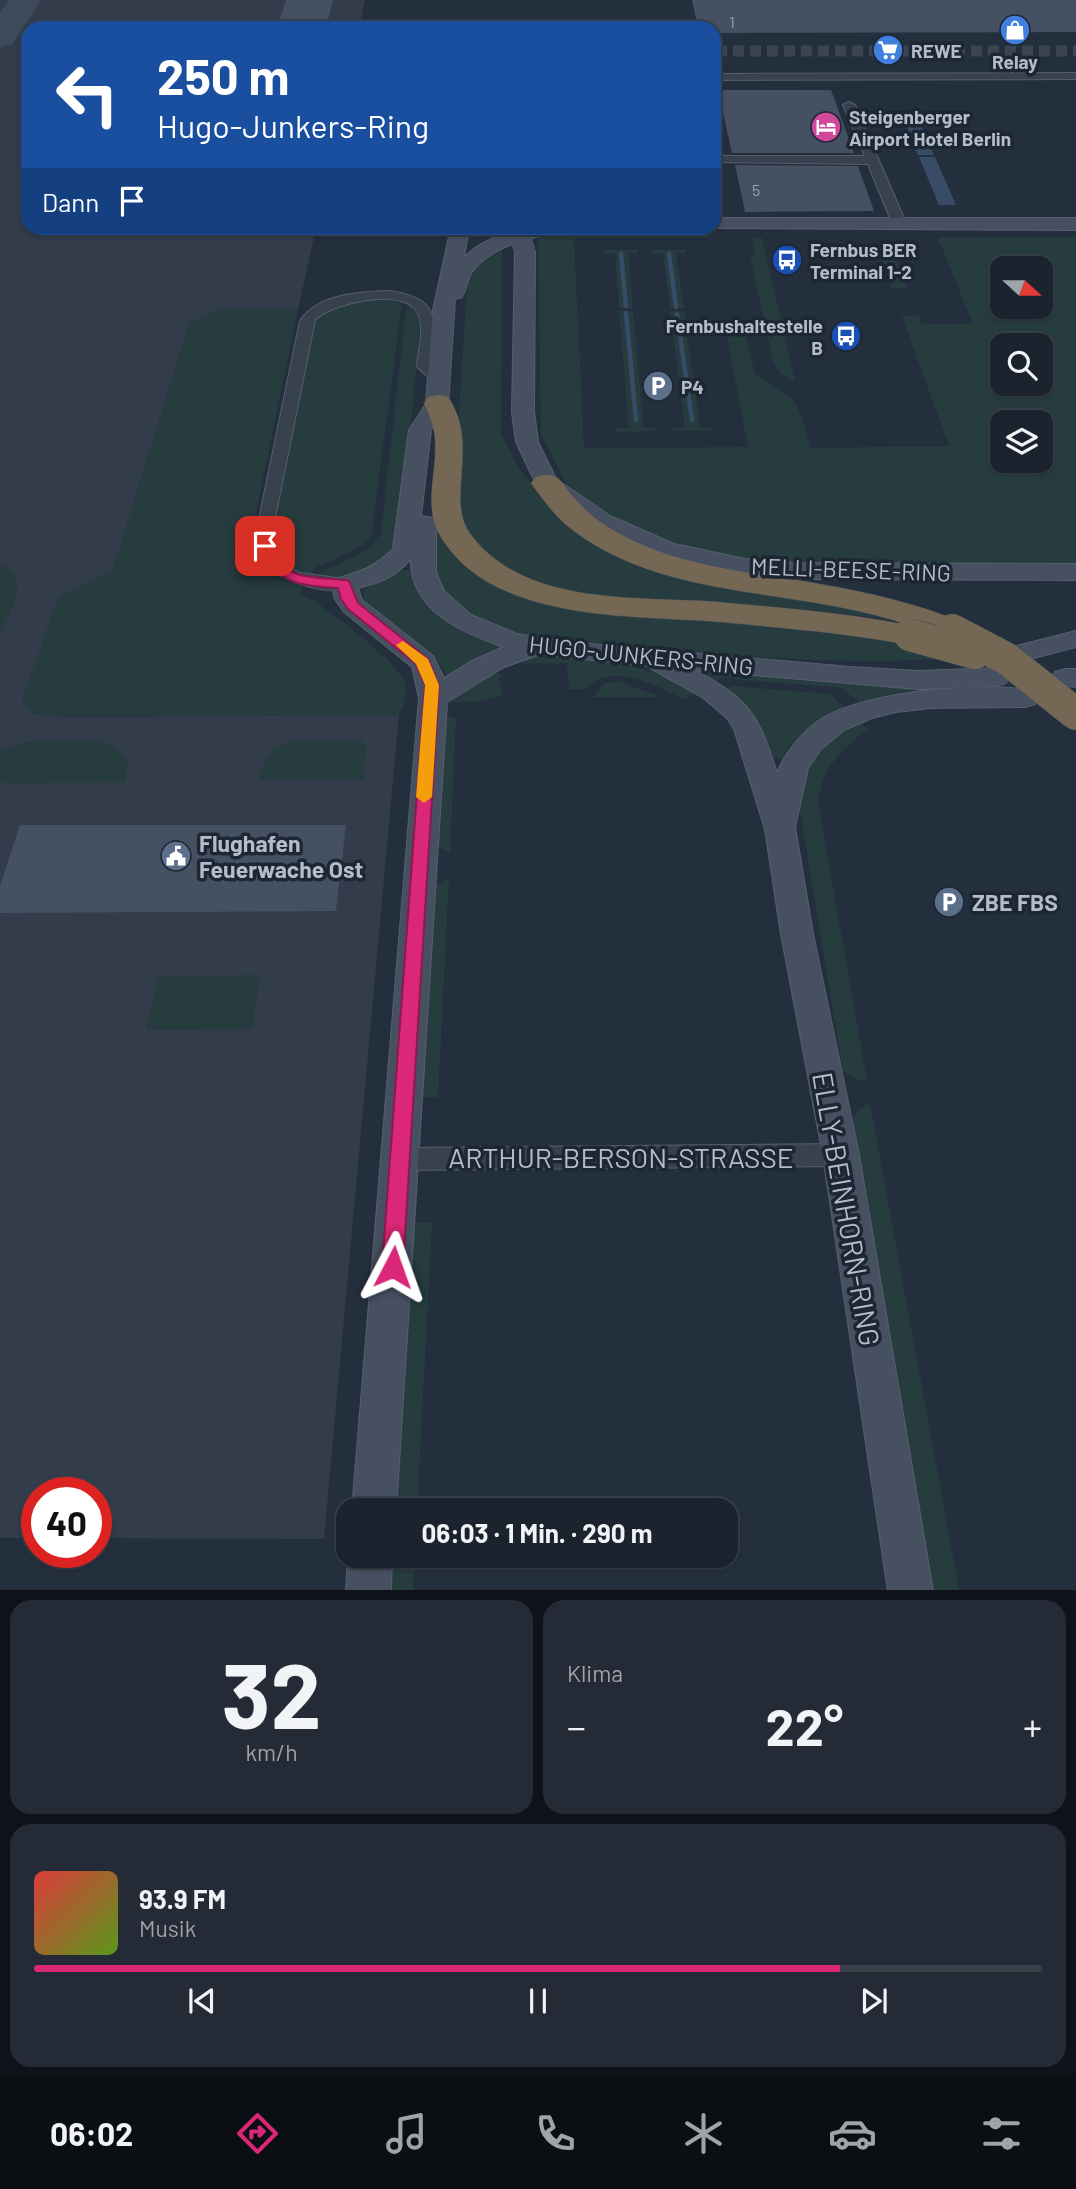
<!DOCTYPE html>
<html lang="de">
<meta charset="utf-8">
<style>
body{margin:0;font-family:Barlow,sans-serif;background:#242b36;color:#f1f3f6;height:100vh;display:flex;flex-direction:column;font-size:26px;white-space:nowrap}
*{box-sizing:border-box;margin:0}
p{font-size:23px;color:#a0a4aa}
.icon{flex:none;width:38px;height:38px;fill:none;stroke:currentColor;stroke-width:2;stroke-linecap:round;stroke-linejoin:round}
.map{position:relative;height:1590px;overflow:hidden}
.side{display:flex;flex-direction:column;gap:10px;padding:10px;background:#0f1319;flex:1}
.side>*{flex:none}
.hud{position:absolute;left:21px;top:21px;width:700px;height:214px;border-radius:21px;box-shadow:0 2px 5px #0004,0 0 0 2px #39404a;background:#1a4fa0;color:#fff;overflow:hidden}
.needle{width:46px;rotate:111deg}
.controls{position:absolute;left:990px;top:256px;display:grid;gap:14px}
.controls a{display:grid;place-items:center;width:63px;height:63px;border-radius:14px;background:#1b232e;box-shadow:0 2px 5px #0004,0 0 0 2px #39404a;font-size:35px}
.speed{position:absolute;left:21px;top:1477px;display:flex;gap:14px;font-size:35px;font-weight:700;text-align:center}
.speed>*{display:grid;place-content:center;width:91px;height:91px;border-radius:50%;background:#1b232e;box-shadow:0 2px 5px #0004,0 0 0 2px #39404a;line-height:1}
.speed .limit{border:10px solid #d22;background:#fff;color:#111}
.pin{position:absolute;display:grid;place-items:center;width:60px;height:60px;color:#fff;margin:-30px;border-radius:14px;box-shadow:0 4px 10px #0006}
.me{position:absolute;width:77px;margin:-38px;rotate:4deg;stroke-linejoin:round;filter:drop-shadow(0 0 5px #0008)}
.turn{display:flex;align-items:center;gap:24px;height:147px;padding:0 21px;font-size:32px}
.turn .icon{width:91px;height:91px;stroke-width:2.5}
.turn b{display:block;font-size:49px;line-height:60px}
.then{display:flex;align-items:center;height:66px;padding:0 21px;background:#0003;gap:14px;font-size:26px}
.big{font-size:52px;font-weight:700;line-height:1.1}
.side .tile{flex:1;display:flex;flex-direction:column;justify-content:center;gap:10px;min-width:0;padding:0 24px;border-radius:21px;background:#242b36}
.side .dial{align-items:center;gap:0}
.dial b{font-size:91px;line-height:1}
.song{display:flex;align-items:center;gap:21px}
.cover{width:84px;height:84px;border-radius:10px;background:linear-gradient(135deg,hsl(0 70% 55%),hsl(90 70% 35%))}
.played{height:7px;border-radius:4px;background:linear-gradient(90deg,#db2777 80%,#39404a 80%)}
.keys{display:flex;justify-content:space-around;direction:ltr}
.heat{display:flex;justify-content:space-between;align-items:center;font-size:38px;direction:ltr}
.side .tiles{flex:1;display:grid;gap:10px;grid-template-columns:1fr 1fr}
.tile:last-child{grid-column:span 2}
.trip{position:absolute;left:336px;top:1498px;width:402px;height:70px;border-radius:21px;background:#1b232e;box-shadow:0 2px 5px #0004,0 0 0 2px #39404a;font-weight:700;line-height:70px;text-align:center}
.menu{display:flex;height:112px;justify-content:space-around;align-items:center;background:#0b0e12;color:#a0a4aa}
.menu .icon{width:49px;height:49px}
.menu .on{color:#db2777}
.menu b{font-size:32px;color:#f1f3f6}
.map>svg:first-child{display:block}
.airport{fill:#323c4b}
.green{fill:#263c3f;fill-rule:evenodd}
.water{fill:#394c67}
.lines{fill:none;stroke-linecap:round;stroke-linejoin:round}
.stream{stroke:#394c67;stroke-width:4.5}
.taxiway{fill:#3f4a5a;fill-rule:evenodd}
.building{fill:#455162}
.street-tunnel{stroke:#3a4453;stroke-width:11;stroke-dasharray:11 6;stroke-linecap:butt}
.street-casing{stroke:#565f6c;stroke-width:2}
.secondary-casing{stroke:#565f6c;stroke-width:2}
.highway-casing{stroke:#434c59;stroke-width:1}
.street{fill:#38414e;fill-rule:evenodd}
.secondary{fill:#465061;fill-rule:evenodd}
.highway{fill:#746855;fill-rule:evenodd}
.secondary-bridge-casing{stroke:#565f6c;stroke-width:21;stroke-linecap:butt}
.highway-bridge-casing{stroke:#434c59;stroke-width:33;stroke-linecap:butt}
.secondary-bridge{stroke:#465061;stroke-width:20}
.highway-bridge{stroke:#746855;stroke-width:32}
.route{fill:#db2777;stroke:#8e194d;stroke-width:2}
.slow{fill:#f59e0b}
.labels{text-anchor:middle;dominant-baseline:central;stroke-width:7;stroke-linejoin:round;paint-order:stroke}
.far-number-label{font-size:16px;fill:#98a1af}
.far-poi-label{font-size:19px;font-weight:bold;fill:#b4bcc9;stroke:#1d2633;text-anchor:start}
.street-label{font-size:23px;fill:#b4bcc9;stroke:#1d2633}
.poi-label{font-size:23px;font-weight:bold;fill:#b4bcc9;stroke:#1d2633;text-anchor:start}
.near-street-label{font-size:28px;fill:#b4bcc9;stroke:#1d2633}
</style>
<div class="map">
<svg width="1076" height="1591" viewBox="0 0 1076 1591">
<rect width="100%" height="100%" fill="#242f3e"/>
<polygon class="airport" points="0,0 365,0 359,28 28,28 28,228 316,228 298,309 223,309 190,322 113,570 58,597 31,712 50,717 399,715 324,1539 96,1538 96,1493 37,1493 37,1538 0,1538"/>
<g class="green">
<path d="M 580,229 L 709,236 L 710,238 L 574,238 L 584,448 L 748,447 L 725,325 L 743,325 L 755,374 C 799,401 797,398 811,448 L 949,446 L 902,316 L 918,316 L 922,324 L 973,324 L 938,238 L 1076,237 L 1076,565 L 795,565 L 747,562 L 678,546 L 623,525 L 590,505 L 566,483 L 541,434 L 538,236 ZM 1003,268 L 1041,268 L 1041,306 L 1003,306 ZM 1003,345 L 1041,345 L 1041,383 L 1003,383 ZM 1003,422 L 1041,422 L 1041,460 L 1003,460 Z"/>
<polygon points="752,238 762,238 795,381 782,374 774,364 750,256 755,255"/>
<path d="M 502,248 L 501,434 L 519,469 L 557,512 L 871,611 L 896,621 L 862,616 C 809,612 756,608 703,605 C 621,599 467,601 454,493 L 466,299 C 469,273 479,259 502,248 Z"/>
<polygon points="604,250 638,250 638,253 628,253 633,308 619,308 615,253 605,253"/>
<polygon points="653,250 686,250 686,253 676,253 684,308 670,308 663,253 653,253"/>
<polygon points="880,255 895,255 907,288 892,289"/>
<path d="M 378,300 L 402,303 L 371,538 L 362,546 L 315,568 L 310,575 C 286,568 275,556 274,530 L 314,326 C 323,302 356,301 378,300 Z"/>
<path d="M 410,306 L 420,319 L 420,329 L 400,540 C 385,570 352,578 319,577 L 322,572 L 370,548 L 381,533 L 406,309 Z"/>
<path d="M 223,309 L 298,309 L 254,522 C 248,563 265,577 303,587 L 300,594 L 313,600 C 333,615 401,663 405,684 C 407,695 404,705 399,715 L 50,717 L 31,712 L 22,701 L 58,597 L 113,569 L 190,322 Z"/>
<polygon points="619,311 633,311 644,428 657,428 657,431 617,432 616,428 629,428"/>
<polygon points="670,311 684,311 700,428 713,428 713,431 673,431 673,428 685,428"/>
<path d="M 436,523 C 449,551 468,565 493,581 L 840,631 L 842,635 L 893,641 L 941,659 C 844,665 749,657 653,649 C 608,645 558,647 515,634 C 492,627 460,614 446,594 C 430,573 435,549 436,523 Z"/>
<path d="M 0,565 C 35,574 8,613 0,635 Z"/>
<path d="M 410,570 C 413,613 470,637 504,647 L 451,675 L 446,674 L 436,659 L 366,605 L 363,593 C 373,581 395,569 410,570 Z"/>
<path d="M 543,655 C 603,661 644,663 699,691 L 685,700 C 655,685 612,660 585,689 L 569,689 L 567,663 L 522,664 L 531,656 Z"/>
<path d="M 690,667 L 1000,684 L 1006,688 C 958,690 904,685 860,703 L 841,688 L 722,678 L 713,683 Z"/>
<polygon points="490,673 503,675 498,679 503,695 476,702 445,702"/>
<polygon points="618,681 661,697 593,697 605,683"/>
<path d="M 733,686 L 830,694 L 845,708 C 823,719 790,734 783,760 L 771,756 L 723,691 Z"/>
<polygon points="442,714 456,719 450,853 434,844"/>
<path d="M 860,723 L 868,729 C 841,749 822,768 818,803 L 867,1080 C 856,1081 851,1077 843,1071 L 798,798 C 806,762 827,738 860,723 Z"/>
<polygon points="297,740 360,740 366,745 363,780 261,781 259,771 274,749"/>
<polygon points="39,741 92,741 110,744 128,761 125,782 9,783 0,781 0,751 15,744"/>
<polygon points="449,878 438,1097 421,1097 431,887"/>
<polygon points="260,975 252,1029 146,1030 158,976"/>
<polygon points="870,1103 959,1590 932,1590 852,1120 858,1110"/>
<polygon points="432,1222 417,1510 392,1510 408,1238 411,1223"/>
<polygon points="389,1556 414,1556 413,1590 387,1591"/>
</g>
<g class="water">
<polygon points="907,127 922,127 934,155 918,155"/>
<polygon points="919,157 935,157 956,205 939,205"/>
</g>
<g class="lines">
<g class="stream">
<polyline points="621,254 626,306"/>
<polyline points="669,254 676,307"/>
<polyline points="626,313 636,420"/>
<polyline points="677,314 692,420"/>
</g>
<polygon class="taxiway" points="9,0 41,0 12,44 0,47 0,13"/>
</g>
<g class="building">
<polygon points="286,0 333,0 326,28 277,28"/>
<polygon points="692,0 1076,0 1076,32 714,33 714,28 698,28"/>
<polygon points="718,90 831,90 854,153 732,153"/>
<polygon points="735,165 858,166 874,211 745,212"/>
<polygon points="20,825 346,825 336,911 0,913 0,886"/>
</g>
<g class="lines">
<polyline class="street-tunnel" points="716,51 1076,51"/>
<g class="street-casing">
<g id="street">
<polygon points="714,48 720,49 721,51 714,54"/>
<polygon points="1076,73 1076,79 714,80 714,74"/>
<polygon points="849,102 855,105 906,223 904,226 899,227 892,223 868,164 714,162 715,157 719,156 865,156 843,105"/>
<path d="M 389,291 C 443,298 434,321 433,366 L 448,380 L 445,383 L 435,383 L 417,367 C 418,351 426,326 417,312 C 404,287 331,303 315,320 L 276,513 L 276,550 L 288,567 L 300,573 L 344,579 L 353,584 C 339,600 278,581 266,565 C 259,556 258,545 256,534 L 300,321 C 318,294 358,292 389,291 Z"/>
<polygon points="841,1144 850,1147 854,1155 850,1163 841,1166 401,1170 392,1167 388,1159 392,1151 401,1148"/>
</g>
</g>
<g class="secondary-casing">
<g id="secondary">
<polygon points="714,218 1076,218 1076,230 707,228 714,228"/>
<path d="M 451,228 L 469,228 L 464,257 C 489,234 525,225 558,228 L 556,232 C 528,239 490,246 472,272 C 467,280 467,289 462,297 L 455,299 L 447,421 L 444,426 L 433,427 L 431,430 L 421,516 L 433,518 L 436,523 L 436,573 L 444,591 L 471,615 L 517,634 L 578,643 L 850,667 L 918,671 L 996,668 L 1006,671 L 1010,677 L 1006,683 L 996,686 L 918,689 L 695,670 C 751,701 758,714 777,773 C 786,751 804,729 825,717 C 868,692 987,679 1035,692 L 1039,698 L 1035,704 L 1025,707 L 931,708 L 896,712 L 872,718 L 844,730 L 821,749 L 808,768 L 795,827 L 813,934 L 859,1155 L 933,1591 L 888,1591 L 823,1155 L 781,934 L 765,829 L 734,729 L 727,718 L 702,697 L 646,666 L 541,654 L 504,667 L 447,702 L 396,1510 L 352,1510 L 419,698 L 412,667 L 344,612 L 335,599 L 331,584 L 335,579 C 359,572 376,567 393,549 L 409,430 L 426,404 L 433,310 ZM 411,559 C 409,611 463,632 504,647 L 472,661 L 444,678 L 433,656 L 362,600 L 358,588 C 381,582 395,577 411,559 Z"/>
<polygon points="525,245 535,251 534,412 538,442 556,479 610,516 674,544 745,559 796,563 1076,564 1076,580 796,579 745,575 657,555 592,526 538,488 516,442 512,412 515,251"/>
<polygon points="1076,631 1076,647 1026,660 1016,658 1012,652 1016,646"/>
<polygon points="1065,669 1076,669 1076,687 1055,684 1051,678 1055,672"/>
<polygon points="348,1555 392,1556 391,1591 346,1591"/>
</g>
</g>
<g class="highway-casing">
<path id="highway" d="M 438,395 L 448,397 C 481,445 444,500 471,535 C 526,607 637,596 718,602 C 782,608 845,613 908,625 C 800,587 669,602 574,531 C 557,519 543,500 531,483 L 536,477 C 542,475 550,473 556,477 C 564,482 570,495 577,501 C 590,516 606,527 624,536 C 682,567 751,572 814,583 C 866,592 916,603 964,623 L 968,630 L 964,637 L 952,640 L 923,630 L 926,635 L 922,642 L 910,645 C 847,633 784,628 720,622 C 633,615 493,623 441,537 C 422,506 438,472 435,438 C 434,425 429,415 424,403 L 428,397 Z"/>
</g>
<use href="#street" class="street"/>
<use href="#secondary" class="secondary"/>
<use href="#highway" class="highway"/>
<g class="secondary-bridge-casing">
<polyline id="secondary-bridge" points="517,228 525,251"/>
</g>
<g class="highway-bridge-casing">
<g id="highway-bridge">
<polyline points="952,630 1007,659 1076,714"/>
<polyline points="910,635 975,653"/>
</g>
</g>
<use href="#secondary-bridge" class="secondary-bridge"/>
<use href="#highway-bridge" class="highway-bridge"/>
</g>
<path class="route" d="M 265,542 L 269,543 C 273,549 276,557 280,563 C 296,582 328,576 349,581 L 358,603 L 428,659 L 439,685 L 403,1267 L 400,1274 L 393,1277 L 385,1274 L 382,1267 L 425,685 L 416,664 L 348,609 L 341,599 L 338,588 C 297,585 279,584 258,546 Z"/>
<polygon class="slow" points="403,641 428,659 439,685 432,797 424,803 416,797 425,685 416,664 396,645"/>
<defs>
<g id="shop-disc" transform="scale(1.575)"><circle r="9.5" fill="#3f7fe0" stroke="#1d2633"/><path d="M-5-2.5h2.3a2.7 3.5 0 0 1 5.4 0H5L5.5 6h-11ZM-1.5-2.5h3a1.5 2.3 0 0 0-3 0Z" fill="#fff"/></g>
<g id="supermarket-disc" transform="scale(1.575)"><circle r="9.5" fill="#3f7fe0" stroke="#1d2633"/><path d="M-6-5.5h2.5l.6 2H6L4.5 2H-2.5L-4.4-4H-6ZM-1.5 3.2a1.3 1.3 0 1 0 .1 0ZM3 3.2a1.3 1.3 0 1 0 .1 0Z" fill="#fff"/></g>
<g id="hotel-disc" transform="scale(1.575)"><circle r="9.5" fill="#d1479c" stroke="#1d2633"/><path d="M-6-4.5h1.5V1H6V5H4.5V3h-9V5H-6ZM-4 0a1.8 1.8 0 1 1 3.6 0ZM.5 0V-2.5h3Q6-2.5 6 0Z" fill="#fff"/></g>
<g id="bus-disc" transform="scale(1.575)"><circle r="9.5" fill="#1a4fb4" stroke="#1d2633"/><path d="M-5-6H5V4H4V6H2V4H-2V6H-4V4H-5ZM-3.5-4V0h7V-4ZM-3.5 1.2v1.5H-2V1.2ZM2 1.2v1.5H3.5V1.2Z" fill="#fff"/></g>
<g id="parking-disc" transform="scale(1.575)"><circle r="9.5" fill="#5c6f8a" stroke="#1d2633"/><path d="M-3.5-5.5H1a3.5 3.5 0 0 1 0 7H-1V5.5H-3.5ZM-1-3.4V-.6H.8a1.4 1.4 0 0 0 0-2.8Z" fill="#fff"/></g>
<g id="civic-disc" transform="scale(1.575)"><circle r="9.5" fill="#5c6f8a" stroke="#1d2633"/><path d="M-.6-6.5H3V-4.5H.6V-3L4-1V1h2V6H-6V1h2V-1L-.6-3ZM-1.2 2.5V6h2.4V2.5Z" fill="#fff"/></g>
</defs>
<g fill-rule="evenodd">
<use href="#shop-disc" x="1015" y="30"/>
<use href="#supermarket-disc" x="888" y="50"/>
<use href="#hotel-disc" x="826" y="127"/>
<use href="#bus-disc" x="787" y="260"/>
<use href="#bus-disc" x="846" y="336"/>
<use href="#parking-disc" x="658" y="386"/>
<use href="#civic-disc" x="176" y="856"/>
<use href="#parking-disc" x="949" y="902"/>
</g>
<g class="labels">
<g class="far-number-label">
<text x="732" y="21">1</text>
<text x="756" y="189">5</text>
</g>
<g class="far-poi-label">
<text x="911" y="50">REWE</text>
<text x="1015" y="61" text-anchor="middle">Relay</text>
<text x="849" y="116">Steigenberger<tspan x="849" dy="22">Airport Hotel Berlin</tspan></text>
<text x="810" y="249">Fernbus BER<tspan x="810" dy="22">Terminal 1-2</tspan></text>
<text x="823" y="325" text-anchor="end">Fernbushaltestelle<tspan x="823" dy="22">B</tspan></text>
<text x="681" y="386">P4</text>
</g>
<g class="street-label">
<text transform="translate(851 569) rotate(2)">MELLI-BEESE-RING</text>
<text transform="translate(641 655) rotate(6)">HUGO-JUNKERS-RING</text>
</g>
<g class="poi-label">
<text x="199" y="843">Flughafen<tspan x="199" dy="26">Feuerwache Ost</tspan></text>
<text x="972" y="902">ZBE FBS</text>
</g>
<g class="near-street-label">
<text x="621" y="1157">ARTHUR-BERSON-STRASSE</text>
<text transform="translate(847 1209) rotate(80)">ELLY-BEINHORN-RING</text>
</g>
</g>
</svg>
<div class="controls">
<a><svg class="needle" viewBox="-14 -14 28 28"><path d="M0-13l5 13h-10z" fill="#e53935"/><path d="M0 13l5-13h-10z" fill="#a0a4aa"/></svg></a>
<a><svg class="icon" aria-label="search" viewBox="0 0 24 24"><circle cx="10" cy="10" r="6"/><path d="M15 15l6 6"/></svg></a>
<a><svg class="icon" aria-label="layers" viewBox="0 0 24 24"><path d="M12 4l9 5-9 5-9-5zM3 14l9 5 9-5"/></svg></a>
</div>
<div class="speed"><div class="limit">40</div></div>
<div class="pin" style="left:265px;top:546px;background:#d93025"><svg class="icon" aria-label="arrive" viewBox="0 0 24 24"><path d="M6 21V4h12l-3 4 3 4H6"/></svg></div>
<svg class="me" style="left:393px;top:1267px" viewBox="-20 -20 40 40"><path d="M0-17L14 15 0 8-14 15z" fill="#db2777" stroke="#fff" stroke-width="4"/></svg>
<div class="trip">06:03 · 1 Min. · 290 m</div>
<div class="hud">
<div class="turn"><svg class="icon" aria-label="left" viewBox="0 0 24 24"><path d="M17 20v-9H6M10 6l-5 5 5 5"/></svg><div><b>250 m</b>Hugo-Junkers-Ring</div></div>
<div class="then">Dann<svg class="icon" aria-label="arrive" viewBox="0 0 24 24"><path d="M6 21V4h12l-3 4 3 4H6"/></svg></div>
</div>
</div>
<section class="side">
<div class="tiles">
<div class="tile dial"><b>32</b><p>km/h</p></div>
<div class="tile"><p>Klima</p>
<div class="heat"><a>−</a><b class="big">22°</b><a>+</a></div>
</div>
<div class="tile">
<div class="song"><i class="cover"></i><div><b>93.9 FM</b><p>Musik</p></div></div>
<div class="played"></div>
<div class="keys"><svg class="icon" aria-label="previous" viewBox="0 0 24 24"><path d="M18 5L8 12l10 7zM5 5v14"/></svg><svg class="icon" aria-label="pause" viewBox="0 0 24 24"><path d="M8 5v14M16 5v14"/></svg><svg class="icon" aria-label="next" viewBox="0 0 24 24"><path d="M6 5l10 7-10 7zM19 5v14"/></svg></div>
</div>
</div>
</section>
<nav class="menu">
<b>06:02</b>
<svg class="icon on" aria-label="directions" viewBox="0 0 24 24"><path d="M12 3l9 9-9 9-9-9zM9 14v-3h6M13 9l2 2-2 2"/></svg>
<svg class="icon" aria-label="music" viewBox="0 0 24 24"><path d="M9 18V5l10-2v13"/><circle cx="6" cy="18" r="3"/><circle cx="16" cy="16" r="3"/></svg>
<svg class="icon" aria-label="phone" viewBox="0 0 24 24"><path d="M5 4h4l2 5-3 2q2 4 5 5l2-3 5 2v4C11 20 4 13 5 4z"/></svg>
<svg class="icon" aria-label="climate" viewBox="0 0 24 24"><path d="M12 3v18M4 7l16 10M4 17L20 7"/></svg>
<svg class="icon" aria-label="car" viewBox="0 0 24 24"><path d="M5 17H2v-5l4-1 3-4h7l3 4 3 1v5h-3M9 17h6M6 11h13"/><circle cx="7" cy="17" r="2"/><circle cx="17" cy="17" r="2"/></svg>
<svg class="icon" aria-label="filters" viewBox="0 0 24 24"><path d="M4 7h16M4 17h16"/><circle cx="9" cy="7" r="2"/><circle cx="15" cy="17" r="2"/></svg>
</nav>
